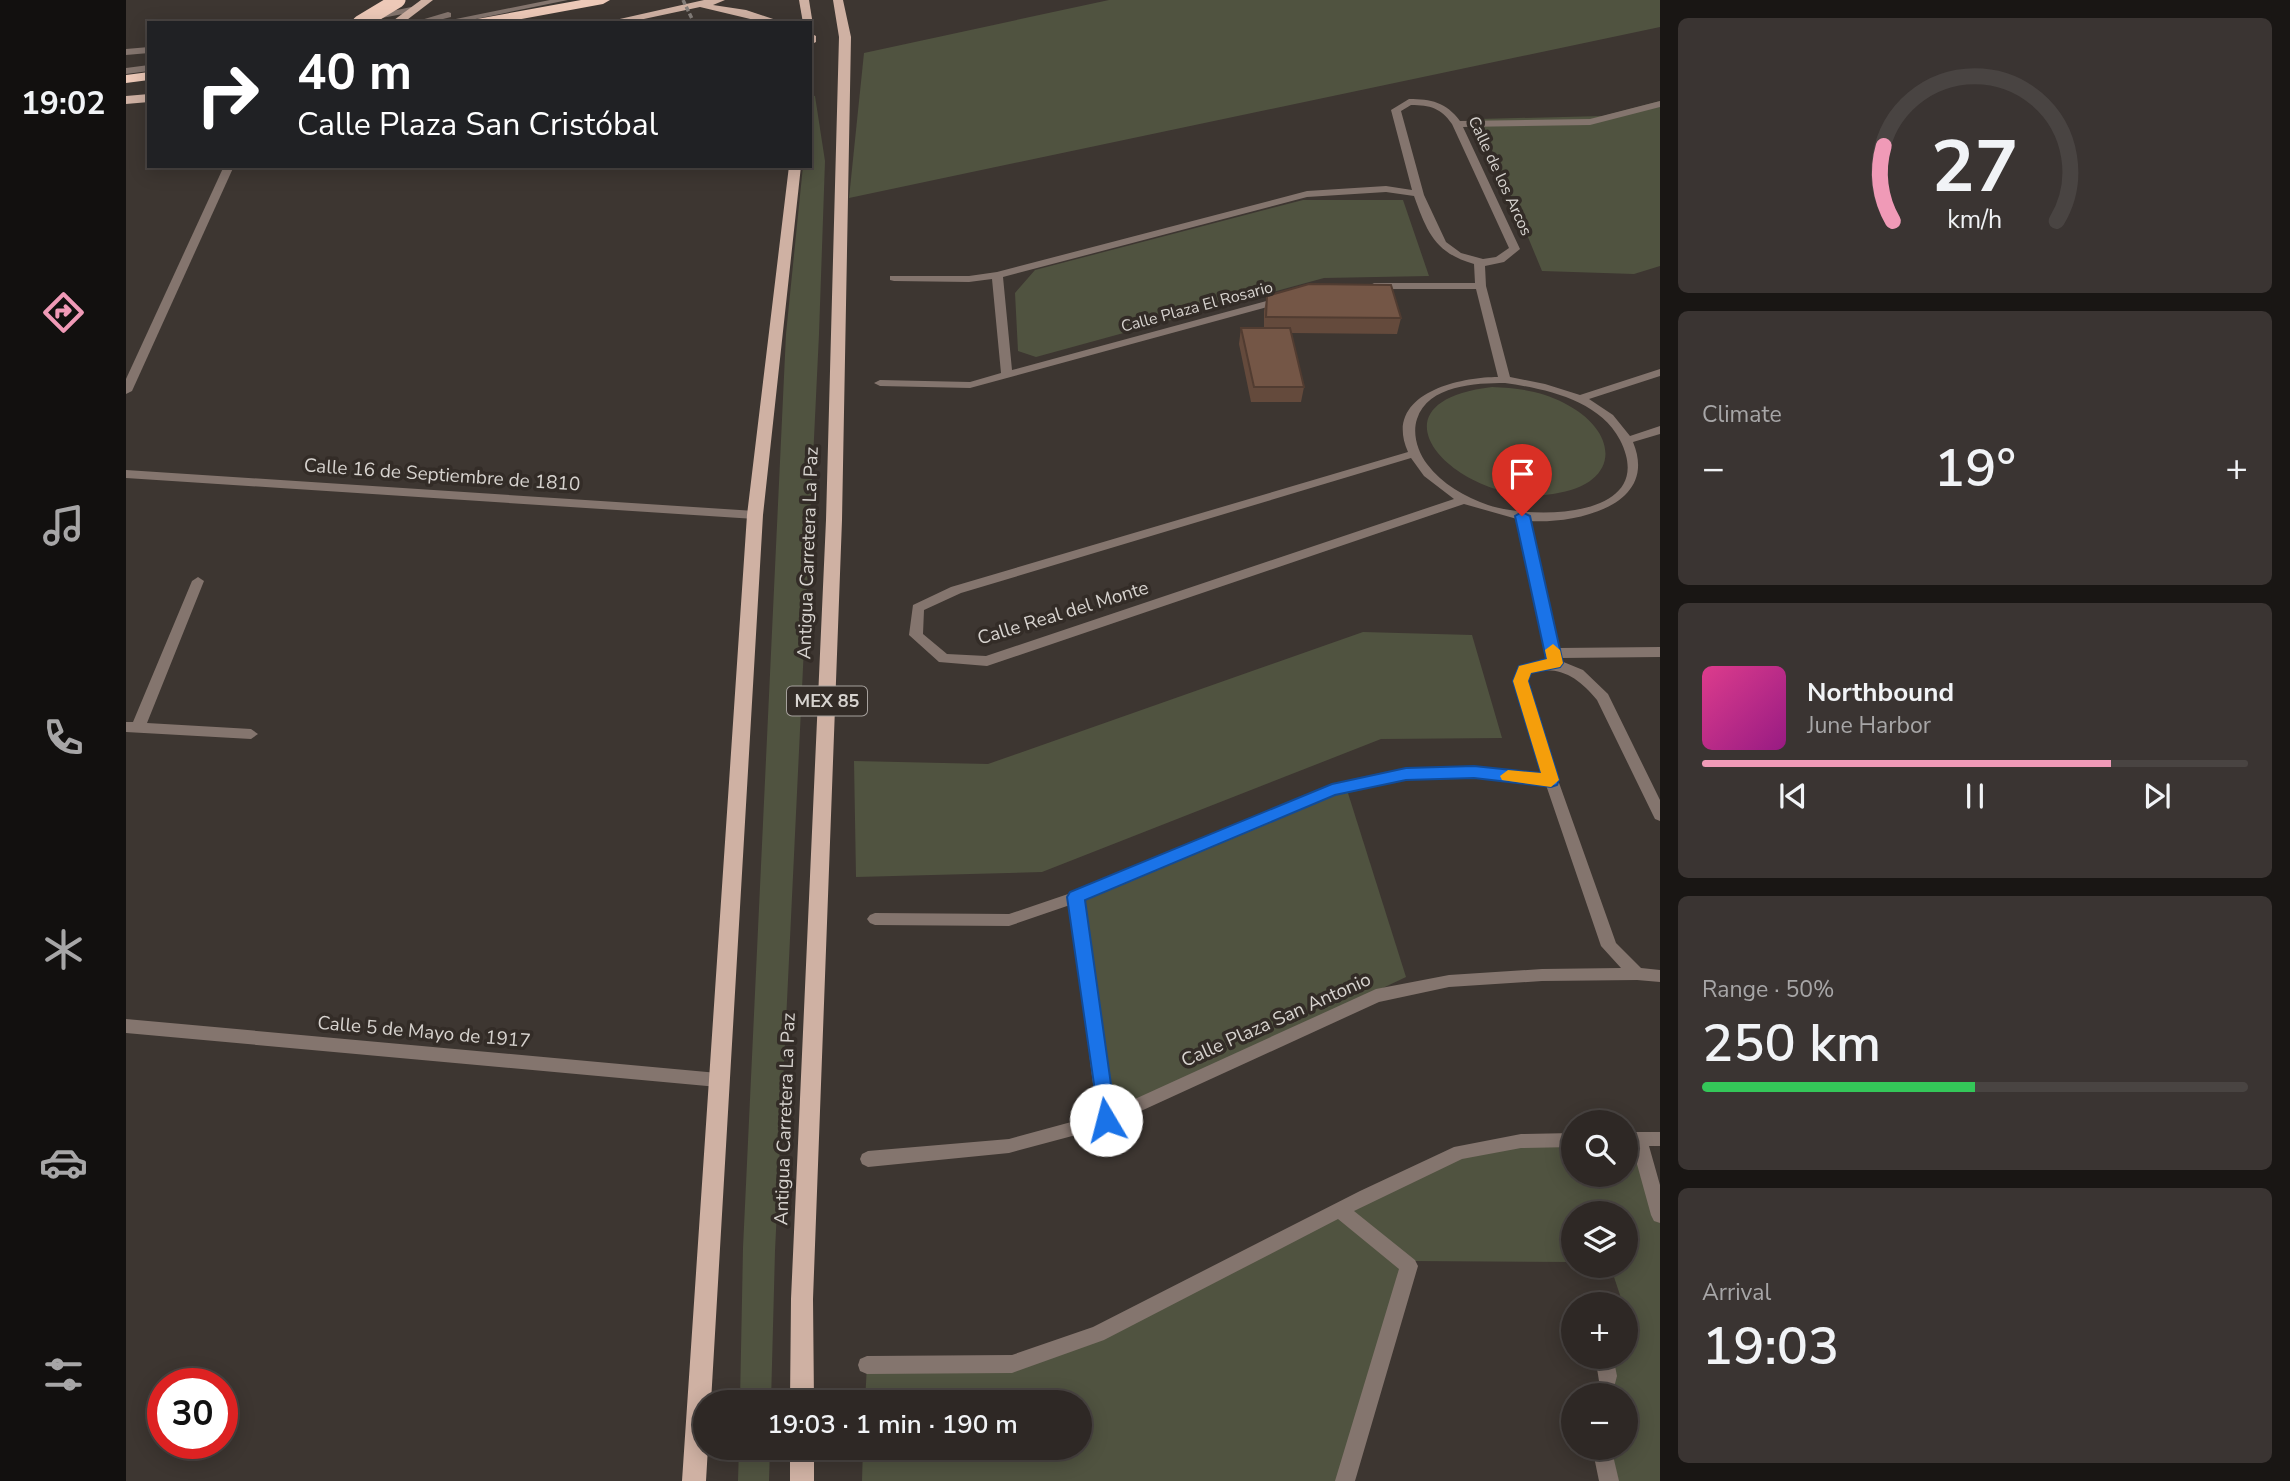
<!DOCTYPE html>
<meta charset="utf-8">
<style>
body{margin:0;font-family:"Nunito Sans",sans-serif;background:#3a3432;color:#f1f3f6;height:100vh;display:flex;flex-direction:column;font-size:26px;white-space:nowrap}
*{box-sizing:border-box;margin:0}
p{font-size:23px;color:#a7a6a7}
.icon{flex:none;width:38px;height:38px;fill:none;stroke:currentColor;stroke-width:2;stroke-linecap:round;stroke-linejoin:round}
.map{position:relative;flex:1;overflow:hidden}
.sheet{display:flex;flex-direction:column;gap:18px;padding:18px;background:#191614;width:630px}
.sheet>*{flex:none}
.hud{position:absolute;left:21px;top:21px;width:665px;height:147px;border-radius:0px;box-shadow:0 4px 18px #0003,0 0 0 2px #494442;background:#202124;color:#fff;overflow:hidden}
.fabs{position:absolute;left:1435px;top:1110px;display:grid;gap:14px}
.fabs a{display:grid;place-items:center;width:77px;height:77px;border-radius:50%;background:#2e2825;box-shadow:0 4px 18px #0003,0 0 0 2px #494442;font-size:35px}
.speed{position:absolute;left:21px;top:1368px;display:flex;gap:14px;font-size:35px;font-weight:700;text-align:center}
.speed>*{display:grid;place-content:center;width:91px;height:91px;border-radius:50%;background:#2e2825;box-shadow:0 4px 18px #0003,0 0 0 2px #494442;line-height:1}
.speed .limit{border:10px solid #d22;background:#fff;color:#111}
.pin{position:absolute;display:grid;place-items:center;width:60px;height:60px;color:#fff;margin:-72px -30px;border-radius:50% 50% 50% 0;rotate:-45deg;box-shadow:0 0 7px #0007}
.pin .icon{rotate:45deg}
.me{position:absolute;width:77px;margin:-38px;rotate:352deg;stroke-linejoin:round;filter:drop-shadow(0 0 5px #0008)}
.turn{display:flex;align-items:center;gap:24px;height:147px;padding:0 35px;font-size:32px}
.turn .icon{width:91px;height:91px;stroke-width:2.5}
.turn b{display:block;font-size:49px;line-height:60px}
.big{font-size:52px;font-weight:600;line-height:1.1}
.sheet .card{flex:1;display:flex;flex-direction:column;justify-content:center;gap:10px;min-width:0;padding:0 24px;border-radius:10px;background:#3a3432}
.sheet .dial{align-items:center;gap:0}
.dial svg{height:182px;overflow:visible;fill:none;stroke:#494442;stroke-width:7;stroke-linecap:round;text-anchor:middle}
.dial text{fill:#f1f3f6;stroke:none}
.song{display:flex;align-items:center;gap:21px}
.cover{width:84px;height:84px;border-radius:10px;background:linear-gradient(135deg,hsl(330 70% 55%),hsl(310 70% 35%))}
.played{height:7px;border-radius:4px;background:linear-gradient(90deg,#f09ab7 75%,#494442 75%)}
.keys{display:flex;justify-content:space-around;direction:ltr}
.heat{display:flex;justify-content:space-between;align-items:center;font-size:38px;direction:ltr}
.charge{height:10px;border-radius:5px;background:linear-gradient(90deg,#34c759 50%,#494442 0)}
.trip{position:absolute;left:567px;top:1390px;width:399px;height:70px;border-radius:35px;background:#2e2825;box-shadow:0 4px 18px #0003,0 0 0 2px #494442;font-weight:600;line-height:70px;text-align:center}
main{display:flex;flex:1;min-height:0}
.dock{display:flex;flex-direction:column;width:126px;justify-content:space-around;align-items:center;background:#12100f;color:#a7a6a7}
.dock .icon{width:49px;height:49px}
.dock .on{color:#f09ab7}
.dock b{font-size:32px;color:#f1f3f6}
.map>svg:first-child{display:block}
.green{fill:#505340}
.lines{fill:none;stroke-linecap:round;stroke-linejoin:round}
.lane{fill:#84756e;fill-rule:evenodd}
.street{fill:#84756e;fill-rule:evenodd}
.primary{fill:#cfb1a3;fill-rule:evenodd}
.highway{fill:#edc9b8;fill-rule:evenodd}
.path-bridge{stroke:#837d79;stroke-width:3.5;stroke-dasharray:5 2.5;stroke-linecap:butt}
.highway-bridge{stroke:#edc9b8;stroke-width:15}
.wall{fill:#644a3c}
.building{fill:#745646;stroke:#513c31;stroke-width:2}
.route{fill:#1a73e8;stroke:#114b97;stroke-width:2}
.slow{fill:#f59e0b}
.labels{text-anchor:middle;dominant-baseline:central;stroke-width:7;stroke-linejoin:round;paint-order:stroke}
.far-street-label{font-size:16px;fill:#d7d3cf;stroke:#332c27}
.shield{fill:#332c27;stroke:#a6a19d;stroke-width:2}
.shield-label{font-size:18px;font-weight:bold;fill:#d7d3cf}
.street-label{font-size:19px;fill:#d7d3cf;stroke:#332c27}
</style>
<main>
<nav class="dock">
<b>19:02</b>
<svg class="icon on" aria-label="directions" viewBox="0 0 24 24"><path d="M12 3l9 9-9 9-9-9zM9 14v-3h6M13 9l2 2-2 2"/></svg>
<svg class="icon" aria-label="music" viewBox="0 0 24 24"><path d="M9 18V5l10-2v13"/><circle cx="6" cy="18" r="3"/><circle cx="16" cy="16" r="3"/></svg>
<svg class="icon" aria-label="phone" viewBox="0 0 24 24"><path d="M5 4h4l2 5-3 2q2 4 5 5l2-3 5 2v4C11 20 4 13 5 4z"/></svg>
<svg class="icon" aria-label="climate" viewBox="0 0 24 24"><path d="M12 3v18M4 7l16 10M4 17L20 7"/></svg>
<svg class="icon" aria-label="car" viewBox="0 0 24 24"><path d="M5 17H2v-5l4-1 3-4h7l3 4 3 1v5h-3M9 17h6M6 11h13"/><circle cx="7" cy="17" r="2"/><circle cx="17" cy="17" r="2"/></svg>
<svg class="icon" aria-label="filters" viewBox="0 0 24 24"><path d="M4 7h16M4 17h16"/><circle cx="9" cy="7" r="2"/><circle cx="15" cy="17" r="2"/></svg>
</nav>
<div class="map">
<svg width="1534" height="1481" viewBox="0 0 1534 1481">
<rect width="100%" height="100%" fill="#3d3631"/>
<g class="green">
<polygon points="983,0 1534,0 1534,27 723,198 738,53"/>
<polygon points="684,95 689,96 699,161 693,334 649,1251 645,1402 614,1402 617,1248 660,334 677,166 684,166"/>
<polygon points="1534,101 1534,266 1508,274 1416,271 1353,119 1477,116"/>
<polygon points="1177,200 1277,200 1303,276 1198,278 910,357 892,351 889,293 909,270"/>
<path d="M 1366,387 C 1391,388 1415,391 1438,403 C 1495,432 1495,485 1427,494 C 1335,508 1230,403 1366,387 Z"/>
<polygon points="1237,632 1346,635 1376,738 1255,739 916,872 730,877 728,761 862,764"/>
<polygon points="1221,790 1280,977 982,1118 953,900"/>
<polygon points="1500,1139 1512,1139 1534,1215 1534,1481 1483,1481 1475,1447 1500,1447 1500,1395 1474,1395 1478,1356 1500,1356 1500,1304 1497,1304 1484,1265 1500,1265 1500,1213 1447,1213 1447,1262 1286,1261 1219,1481 736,1481 737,1447 954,1447 954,1402 739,1402 741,1365 919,1353 1292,1171 1395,1141 1447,1140 1447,1174 1500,1174"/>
<polygon points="613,1447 644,1447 643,1481 612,1481"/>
</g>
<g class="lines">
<g class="lane">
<polygon points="424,0 442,0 330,23 310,23"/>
<polygon points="322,12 325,13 325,17 301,23 285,23"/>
<polygon points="23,65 23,71 0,74 0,68"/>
</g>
<g class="street">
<polygon points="290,6 294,9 293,11 229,23 209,23"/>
<polygon points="23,47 23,53 0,55 0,49"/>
<path d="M 1283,99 C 1305,99 1320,102 1334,121 L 1464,119 L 1534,101 L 1534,107 L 1464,125 L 1337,127 L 1394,249 L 1378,262 L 1359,266 L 1360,286 L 1384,377 L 1419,384 L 1454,395 L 1534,369 L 1534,376 L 1463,399 L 1487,415 L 1504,436 L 1534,426 L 1534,434 L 1507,442 C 1534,507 1447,524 1403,521 L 1432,648 L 1534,647 L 1534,657 L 1434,658 L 1435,661 L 1457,670 L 1482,694 L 1534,800 L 1534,821 L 1529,819 L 1527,815 L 1471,700 C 1453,678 1433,664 1404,673 L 1402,681 L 1432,780 L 1490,943 L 1515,968 L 1534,970 L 1534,982 L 1511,980 L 1416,981 L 1323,987 L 1253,1002 L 980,1127 L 883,1153 L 742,1167 L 736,1164 L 734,1159 L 736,1154 L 742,1151 L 883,1139 L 971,1115 L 944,905 L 883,926 L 749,925 L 744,923 L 741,919 L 744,915 L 749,913 L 883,914 L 945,893 L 1201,786 L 1280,769 L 1348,767 L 1416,774 L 1388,681 L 1393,667 L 1422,660 L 1391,519 L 1338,504 L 861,666 L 813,662 L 783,635 L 787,605 L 825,587 L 1282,452 C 1256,394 1333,377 1372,377 L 1350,289 L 1248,289 L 1243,286 L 1248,283 L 1349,283 L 1348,264 C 1309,253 1301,232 1288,196 L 1260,192 L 1181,197 L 877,277 L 886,370 L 1152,298 L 1156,297 L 1161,300 L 1160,302 L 844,388 L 754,386 L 748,383 L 754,380 L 844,382 L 875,373 L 866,279 L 843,282 L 768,281 L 764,280 L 764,276 L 843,276 L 871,272 L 1181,191 L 1260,186 L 1286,190 L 1265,110 ZM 1285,105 C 1304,105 1315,108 1326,124 L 1383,248 L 1370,257 L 1357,259 L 1335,253 L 1320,242 L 1298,195 L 1275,111 ZM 1379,383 C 1420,389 1473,400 1494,440 C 1534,519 1407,520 1362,505 C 1339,497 1316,484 1301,464 C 1292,452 1286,434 1291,419 C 1302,385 1350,383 1379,383 ZM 1285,458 L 1298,476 L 1328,499 L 860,656 L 821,654 L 797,634 L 798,610 L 835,593 ZM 1348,777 L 1420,785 L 1475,946 L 1495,968 L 1416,969 L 1323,975 L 1250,989 L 987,1109 L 958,900 L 1209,795 L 1280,779 Z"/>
<polygon points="98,166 108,166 6,391 0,394 0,379"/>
<polygon points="0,470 629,511 635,515 629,519 0,478"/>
<polygon points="72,577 78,581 21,723 125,729 132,734 125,739 0,732 0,722 7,722 66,581"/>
<polygon points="0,1019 592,1073 598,1075 600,1080 598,1085 592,1087 0,1033"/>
<polygon points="1500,1132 1534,1132 1534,1146 1523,1146 1534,1185 1534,1223 1528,1221 1525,1215 1506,1146 1500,1146"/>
<polygon points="1447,1133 1447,1147 1395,1148 1336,1159 1228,1211 1289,1260 1292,1266 1229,1481 1209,1481 1273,1269 1212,1219 978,1340 886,1373 741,1374 734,1371 732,1365 734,1359 741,1356 886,1355 967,1327 1234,1191 1328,1147 1395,1134"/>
<polygon points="1500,1306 1506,1309 1509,1318 1506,1324 1500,1327"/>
<polygon points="1469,1356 1487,1356 1491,1376 1486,1395 1467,1395 1473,1381"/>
<polygon points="1466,1447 1485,1447 1493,1481 1473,1481"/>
</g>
<g class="primary">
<polygon points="295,0 307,0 277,23 264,23"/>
<polygon points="578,0 599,0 587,5 620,10 659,23 641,23 574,7 499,23 476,23"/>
<polygon points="673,0 683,0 687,25 677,23"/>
<polygon points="707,0 717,0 725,37 716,520 687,1299 688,1402 664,1402 665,1299 700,520 713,37"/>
<polygon points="684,33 690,36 690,42 684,45"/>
<polygon points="23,94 23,102 0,104 0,96"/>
<polygon points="663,166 675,166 637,515 585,1402 579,1402 579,1447 582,1447 580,1481 556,1481 621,515"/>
<rect x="664" y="1447" width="24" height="34"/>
</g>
<g class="highway">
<polygon points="455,0 484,0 477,4 374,23 344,23 351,19"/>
<polygon points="23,72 23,80 0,83 0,75"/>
</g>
<polyline class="path-bridge" points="557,0 568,23"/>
<polyline class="highway-bridge" points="234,23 272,0"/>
</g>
<polygon class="wall" points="1141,296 1275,318 1271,334 1165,333 1178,387 1175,402 1125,402 1113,344 1115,328 1138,328 1138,311"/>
<g class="building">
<polygon points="1183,284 1265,285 1275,318 1140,317 1141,296"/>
<polygon points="1115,328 1164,328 1178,387 1128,387"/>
</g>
<polygon class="route" points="1396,512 1404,516 1437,663 1434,667 1405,673 1402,681 1433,780 1431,785 1425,787 1348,778 1280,780 1209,795 959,900 990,1120 987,1126 980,1129 974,1126 941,897 944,892 1206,784 1280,768 1348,766 1415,773 1387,681 1393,666 1420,659 1389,516"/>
<polygon class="slow" points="1427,644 1434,650 1437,663 1434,667 1405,673 1402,681 1433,780 1425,787 1376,780 1374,776 1382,770 1415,773 1387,681 1393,666 1421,659 1419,650"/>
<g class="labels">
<g class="far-street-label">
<text transform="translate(1374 176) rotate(65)">Calle de los Arcos</text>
<text transform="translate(1071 307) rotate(-15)">Calle Plaza El Rosario</text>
</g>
<rect class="shield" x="661" y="686.5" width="80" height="29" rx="5"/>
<g class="shield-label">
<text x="701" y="701">MEX 85</text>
</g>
<g class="street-label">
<text transform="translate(316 475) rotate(4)">Calle 16 de Septiembre de 1810</text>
<text transform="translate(682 553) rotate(-88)">Antigua Carretera La Paz</text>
<text transform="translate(937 613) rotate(-17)">Calle Real del Monte</text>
<text transform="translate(1150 1020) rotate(-24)">Calle Plaza San Antonio</text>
<text transform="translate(298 1032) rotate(5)">Calle 5 de Mayo de 1917</text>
<text transform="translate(659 1119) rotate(-88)">Antigua Carretera La Paz</text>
</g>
</g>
</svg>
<div class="fabs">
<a><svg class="icon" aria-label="search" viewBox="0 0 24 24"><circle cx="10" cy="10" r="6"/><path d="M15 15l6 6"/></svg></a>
<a><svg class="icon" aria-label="layers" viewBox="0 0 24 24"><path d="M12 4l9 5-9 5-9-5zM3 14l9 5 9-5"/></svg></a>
<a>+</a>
<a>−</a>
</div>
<div class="speed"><div class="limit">30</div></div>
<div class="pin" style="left:1396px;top:516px;background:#d93025"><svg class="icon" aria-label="arrive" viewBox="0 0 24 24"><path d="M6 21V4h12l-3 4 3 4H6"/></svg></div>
<svg class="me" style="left:980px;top:1120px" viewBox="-20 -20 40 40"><circle r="19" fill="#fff"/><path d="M0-13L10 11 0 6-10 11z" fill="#1a73e8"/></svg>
<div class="trip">19:03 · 1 min · 190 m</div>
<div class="hud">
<div class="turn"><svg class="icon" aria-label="right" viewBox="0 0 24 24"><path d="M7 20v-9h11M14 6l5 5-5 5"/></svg><div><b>40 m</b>Calle Plaza San Cristóbal</div></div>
</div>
</div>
<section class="sheet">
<div class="card dial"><svg viewBox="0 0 100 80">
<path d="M14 69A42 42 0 1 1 86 69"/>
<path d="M14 69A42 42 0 0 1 10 36" stroke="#f09ab7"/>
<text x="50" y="56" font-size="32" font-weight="700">27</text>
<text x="50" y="72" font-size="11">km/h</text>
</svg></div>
<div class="card"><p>Climate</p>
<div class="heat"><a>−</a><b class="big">19°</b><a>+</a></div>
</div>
<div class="card">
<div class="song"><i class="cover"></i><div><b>Northbound</b><p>June Harbor</p></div></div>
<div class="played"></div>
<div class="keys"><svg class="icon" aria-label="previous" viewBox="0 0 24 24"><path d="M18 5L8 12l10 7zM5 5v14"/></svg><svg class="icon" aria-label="pause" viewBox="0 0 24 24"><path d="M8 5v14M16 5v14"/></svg><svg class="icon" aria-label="next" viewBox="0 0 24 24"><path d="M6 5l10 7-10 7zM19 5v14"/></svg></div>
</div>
<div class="card"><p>Range · 50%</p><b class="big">250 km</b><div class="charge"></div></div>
<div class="card"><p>Arrival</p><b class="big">19:03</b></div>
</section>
</main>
